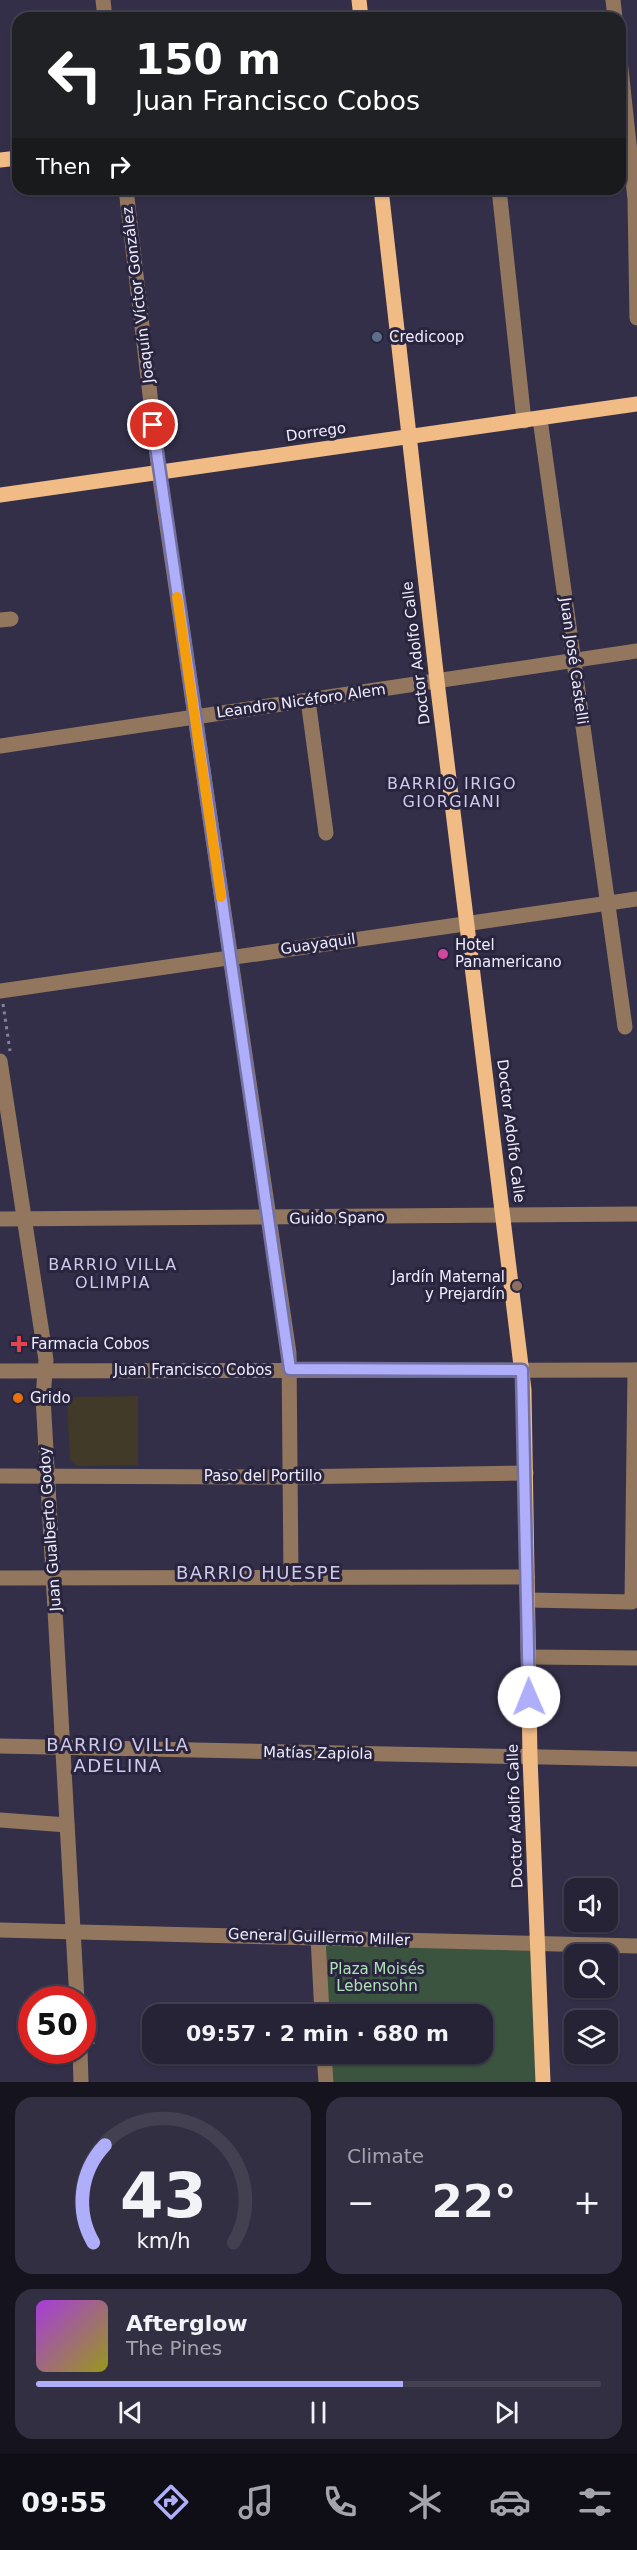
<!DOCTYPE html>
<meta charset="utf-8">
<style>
body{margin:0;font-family:"DejaVu Sans",sans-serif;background:#322f42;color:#f1f3f6;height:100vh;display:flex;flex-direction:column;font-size:22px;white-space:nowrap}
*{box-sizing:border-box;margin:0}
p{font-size:20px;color:#a4a4ad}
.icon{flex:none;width:33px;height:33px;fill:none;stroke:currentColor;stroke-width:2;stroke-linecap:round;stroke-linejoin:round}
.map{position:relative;height:2082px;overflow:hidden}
.sheet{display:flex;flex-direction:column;gap:15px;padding:15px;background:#15131e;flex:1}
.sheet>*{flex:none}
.banner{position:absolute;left:12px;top:12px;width:614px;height:183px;border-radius:18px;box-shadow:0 2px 4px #0004,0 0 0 2px #424051;background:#202124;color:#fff;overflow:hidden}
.controls{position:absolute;left:564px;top:1878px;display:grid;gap:12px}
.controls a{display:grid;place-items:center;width:54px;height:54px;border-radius:12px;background:#262336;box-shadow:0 2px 4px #0004,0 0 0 2px #424051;font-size:30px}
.speed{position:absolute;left:18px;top:1986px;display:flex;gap:12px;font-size:30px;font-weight:700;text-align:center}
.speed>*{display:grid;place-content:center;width:78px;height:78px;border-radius:50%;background:#262336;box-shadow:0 2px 4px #0004,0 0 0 2px #424051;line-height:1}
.speed .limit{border:9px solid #d22;background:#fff;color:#111}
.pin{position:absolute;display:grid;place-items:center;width:51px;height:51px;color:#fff;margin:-26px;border:3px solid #fff;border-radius:50%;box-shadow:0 2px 6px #0007}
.me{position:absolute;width:66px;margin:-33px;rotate:359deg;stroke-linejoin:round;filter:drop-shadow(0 0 4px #0008)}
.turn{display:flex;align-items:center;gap:21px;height:126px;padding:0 24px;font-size:27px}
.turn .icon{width:78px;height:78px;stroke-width:2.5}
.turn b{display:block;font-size:42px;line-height:51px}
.then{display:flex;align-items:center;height:57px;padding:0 24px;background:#0003;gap:12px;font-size:22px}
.big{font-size:45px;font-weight:700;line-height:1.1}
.sheet .card{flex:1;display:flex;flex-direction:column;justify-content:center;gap:9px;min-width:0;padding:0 21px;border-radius:18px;background:#322f42}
.sheet .dial{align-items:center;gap:0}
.dial svg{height:156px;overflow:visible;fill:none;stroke:#424051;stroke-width:7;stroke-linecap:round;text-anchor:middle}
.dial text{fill:#f1f3f6;stroke:none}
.song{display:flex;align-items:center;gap:18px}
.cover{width:72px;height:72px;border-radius:9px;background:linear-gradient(135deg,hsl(280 70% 55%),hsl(60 70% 35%))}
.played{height:6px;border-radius:3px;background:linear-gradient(90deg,#afaefa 65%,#424051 65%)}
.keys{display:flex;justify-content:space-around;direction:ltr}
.heat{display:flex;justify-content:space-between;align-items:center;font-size:33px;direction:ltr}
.sheet .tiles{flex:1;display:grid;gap:15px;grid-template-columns:1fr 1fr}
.card:last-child{grid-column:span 2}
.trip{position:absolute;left:142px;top:2004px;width:351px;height:60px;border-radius:18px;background:#262336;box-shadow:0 2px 4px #0004,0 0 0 2px #424051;font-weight:700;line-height:60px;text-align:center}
.dock{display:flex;height:96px;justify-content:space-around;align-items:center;background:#0f0e16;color:#a4a4ad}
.dock .icon{width:42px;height:42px}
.dock .active{color:#afaefa}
.dock b{font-size:27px;color:#f1f3f6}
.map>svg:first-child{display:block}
.education{fill:#413a28}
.green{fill:#3b543f}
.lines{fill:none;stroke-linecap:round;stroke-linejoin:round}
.path{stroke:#87849a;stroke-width:3;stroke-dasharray:3 4.5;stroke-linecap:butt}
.minor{stroke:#92775e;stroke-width:15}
.major{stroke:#f1bb86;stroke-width:15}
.route-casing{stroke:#7271a2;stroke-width:15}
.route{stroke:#afaefa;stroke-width:10}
.slow{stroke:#f59e0b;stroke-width:10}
.service-dot{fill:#5c6f8a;stroke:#29253e;stroke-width:2}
.hotel-dot{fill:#d1479c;stroke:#29253e;stroke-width:2}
.education-dot{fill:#8d6e63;stroke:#29253e;stroke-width:2}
.health-dot{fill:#e0444e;stroke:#29253e;stroke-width:2}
.food-dot{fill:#e8710a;stroke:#29253e;stroke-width:2}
.labels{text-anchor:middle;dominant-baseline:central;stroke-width:6;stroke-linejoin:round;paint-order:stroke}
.street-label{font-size:15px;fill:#efedfe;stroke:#29253e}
.poi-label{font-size:15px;fill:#efedfe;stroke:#29253e;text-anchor:start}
.park-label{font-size:15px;fill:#afe1b6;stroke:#29253e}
.neighbourhood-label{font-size:16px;letter-spacing:1.5px;fill:#cfcaec;stroke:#29253e}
.quarter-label{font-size:18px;letter-spacing:1.5px;fill:#cfcaec;stroke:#29253e}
</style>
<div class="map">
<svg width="637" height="2082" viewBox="0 0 637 2082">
<rect width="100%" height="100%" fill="#332f48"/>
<polygon class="education" points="138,1396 138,1465 77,1466 70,1460 67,1402 73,1397"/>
<polygon class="green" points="320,1939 536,1946 541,2082 327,2082 326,2054 483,2054 483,2014 324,2014"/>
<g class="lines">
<g class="path">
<polyline points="3,1004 10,1051"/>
<polyline points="91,2005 93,2044"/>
</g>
<g class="minor">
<polyline points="103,0 105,18"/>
<polyline points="613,0 615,18"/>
<polyline points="620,60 635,199 637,318"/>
<polyline points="126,189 159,472 289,1353 291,1578"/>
<polyline points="499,189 524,421"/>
<polyline points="540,419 625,1027"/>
<polyline points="0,620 11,619"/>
<polyline points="308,700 326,833"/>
<polyline points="0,746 637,651"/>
<polyline points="0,991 637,899"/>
<polyline points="0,1061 46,1360 43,1397 77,2000"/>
<polyline points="0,1219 637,1214"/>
<polyline points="0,1371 637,1370"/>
<polyline points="0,1476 290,1477 526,1473"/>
<polyline points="0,1578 527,1577"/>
<polyline points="528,1600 632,1602 635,1370"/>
<polyline points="529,1657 637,1658"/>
<polyline points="0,1746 637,1759"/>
<polyline points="0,1820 67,1825"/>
<polyline points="0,1930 637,1946"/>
<polyline points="318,1937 322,2014"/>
<polyline points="80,2050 81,2082"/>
<polyline points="324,2054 326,2082"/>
</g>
<g class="major">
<polyline points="359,0 361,18"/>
<polyline points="0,160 18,158"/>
<polyline points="381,189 437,681 524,1390 530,1757 543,2082"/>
<polyline points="0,495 637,404"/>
</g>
</g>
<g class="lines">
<g class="route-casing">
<polyline id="route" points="153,425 290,1369 522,1370 529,1697"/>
</g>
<use href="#route" class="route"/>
<polyline class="slow" points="177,597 221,897"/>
</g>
<circle class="service-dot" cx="377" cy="337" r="6"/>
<circle class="hotel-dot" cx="443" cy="954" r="6"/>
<circle class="education-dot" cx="517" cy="1286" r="6"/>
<path class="health-dot" d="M16 1335h6v6h6v6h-6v6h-6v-6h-6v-6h6z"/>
<circle class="food-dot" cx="18" cy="1398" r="6"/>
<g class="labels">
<g class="street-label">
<text transform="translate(138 295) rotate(-97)">Joaquín Víctor González</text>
<text transform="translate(316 432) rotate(-8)">Dorrego</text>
<text transform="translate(416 653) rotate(-97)">Doctor Adolfo Calle</text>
<text transform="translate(574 661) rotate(82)">Juan José Castelli</text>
<text transform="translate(301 701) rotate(-8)">Leandro Nicéforo Alem</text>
<text transform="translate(318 944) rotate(-8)">Guayaquil</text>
<text transform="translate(511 1131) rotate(83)">Doctor Adolfo Calle</text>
<text transform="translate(337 1218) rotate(-1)">Guido Spano</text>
<text x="193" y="1370">Juan Francisco Cobos</text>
<text x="263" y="1476">Paso del Portillo</text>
<text transform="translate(50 1529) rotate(-94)">Juan Gualberto Godoy</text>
<text transform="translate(318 1753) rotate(1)">Matías Zapiola</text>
<text transform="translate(515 1816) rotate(-92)">Doctor Adolfo Calle</text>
<text transform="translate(319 1937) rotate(2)">General Guillermo Miller</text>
</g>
<g class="poi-label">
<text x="389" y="337">Credicoop</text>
<text x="455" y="945">Hotel<tspan x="455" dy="17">Panamericano</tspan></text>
<text x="505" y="1277" text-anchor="end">Jardín Maternal<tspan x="505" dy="17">y Prejardín</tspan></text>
<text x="31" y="1344">Farmacia Cobos</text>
<text x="30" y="1398">Grido</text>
</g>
<g class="park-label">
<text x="377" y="1969">Plaza Moisés<tspan x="377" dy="17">Lebensohn</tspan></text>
</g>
<g class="neighbourhood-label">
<text x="452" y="783">BARRIO IRIGO<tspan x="452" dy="18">GIORGIANI</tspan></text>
<text x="113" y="1264">BARRIO VILLA<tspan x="113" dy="18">OLIMPIA</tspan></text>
</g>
<g class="quarter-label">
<text x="259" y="1572">BARRIO HUESPE</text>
<text x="118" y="1744">BARRIO VILLA<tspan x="118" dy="21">ADELINA</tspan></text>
</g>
</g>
</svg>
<div class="controls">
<a><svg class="icon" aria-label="sound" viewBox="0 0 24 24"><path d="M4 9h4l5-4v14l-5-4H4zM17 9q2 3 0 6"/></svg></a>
<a><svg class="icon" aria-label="search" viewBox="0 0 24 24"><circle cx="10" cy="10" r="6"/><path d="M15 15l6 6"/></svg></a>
<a><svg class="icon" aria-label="layers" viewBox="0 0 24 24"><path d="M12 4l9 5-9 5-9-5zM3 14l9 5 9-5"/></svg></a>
</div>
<div class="speed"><div class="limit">50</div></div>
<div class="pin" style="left:153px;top:425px;background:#d93025"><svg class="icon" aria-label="arrive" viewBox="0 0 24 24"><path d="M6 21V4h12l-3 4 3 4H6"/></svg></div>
<svg class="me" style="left:529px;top:1697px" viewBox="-20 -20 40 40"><circle r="19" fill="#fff"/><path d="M0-13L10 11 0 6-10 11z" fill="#afaefa"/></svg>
<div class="trip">09:57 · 2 min · 680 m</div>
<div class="banner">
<div class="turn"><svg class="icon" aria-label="left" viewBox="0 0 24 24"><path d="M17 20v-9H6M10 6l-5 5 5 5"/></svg><div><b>150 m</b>Juan Francisco Cobos</div></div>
<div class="then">Then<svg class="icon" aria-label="right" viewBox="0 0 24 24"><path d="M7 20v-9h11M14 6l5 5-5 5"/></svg></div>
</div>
</div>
<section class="sheet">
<div class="tiles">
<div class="card dial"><svg viewBox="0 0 100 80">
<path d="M14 69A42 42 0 1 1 86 69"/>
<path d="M14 69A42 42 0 0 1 20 19" stroke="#afaefa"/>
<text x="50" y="56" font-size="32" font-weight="700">43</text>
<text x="50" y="72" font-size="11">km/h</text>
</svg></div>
<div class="card"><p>Climate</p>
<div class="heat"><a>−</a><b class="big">22°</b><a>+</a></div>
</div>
<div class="card">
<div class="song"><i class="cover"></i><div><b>Afterglow</b><p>The Pines</p></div></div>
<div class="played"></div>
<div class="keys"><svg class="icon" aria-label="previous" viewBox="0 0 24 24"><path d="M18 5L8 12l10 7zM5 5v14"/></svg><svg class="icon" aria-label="pause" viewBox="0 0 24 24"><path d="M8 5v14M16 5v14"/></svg><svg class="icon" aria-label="next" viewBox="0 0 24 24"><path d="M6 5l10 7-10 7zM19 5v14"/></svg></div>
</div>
</div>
</section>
<nav class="dock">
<b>09:55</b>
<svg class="icon active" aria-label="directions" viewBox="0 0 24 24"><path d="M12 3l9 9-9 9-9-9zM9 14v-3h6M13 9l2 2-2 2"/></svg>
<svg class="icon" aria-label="music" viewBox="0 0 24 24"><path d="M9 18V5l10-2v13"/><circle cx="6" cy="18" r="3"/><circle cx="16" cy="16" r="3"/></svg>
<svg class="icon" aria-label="phone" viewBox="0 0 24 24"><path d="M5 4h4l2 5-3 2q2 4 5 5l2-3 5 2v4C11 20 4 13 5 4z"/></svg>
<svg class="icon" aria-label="climate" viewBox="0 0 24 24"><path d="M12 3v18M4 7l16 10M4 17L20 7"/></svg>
<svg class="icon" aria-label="car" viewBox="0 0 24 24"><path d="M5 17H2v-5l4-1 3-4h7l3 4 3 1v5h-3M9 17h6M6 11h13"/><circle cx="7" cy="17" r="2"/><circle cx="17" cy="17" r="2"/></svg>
<svg class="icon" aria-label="filters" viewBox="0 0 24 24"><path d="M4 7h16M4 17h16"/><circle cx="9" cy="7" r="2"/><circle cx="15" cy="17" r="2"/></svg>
</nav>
